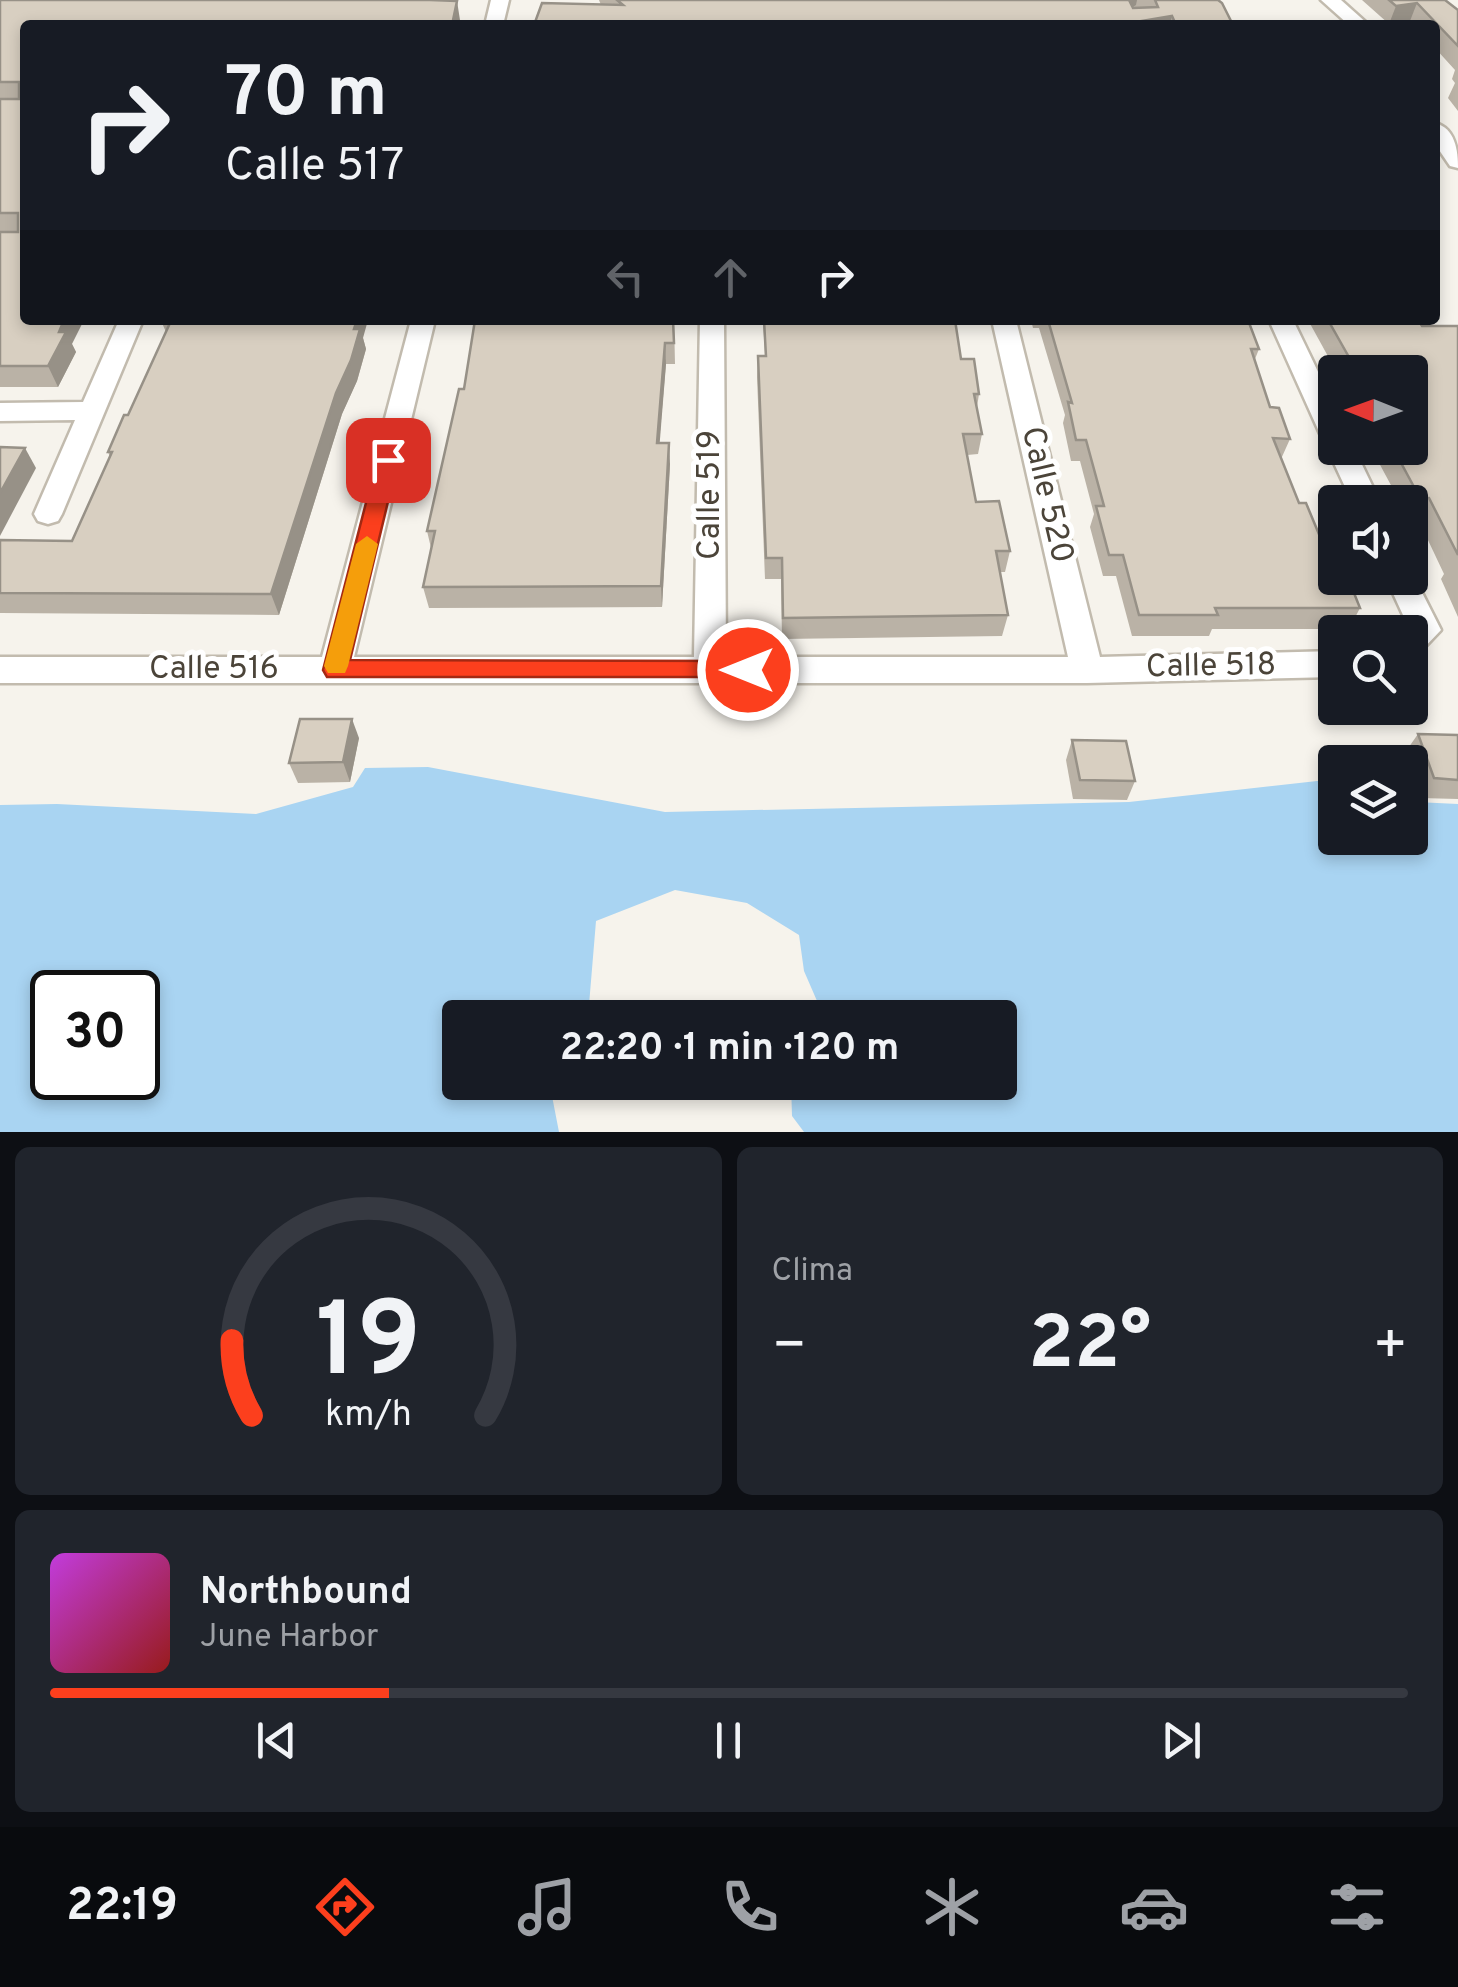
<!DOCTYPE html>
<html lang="es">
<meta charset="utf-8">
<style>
body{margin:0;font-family:Overpass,sans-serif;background:#20242c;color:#f1f3f6;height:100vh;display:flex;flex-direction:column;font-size:38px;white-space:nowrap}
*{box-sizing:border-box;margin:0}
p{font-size:32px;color:#9ea1a6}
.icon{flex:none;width:55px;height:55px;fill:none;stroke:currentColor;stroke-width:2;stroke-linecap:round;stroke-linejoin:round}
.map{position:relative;height:1132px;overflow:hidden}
.side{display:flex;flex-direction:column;gap:15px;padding:15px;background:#0d0f14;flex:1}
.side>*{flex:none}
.banner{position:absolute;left:20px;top:20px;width:1420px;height:305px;border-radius:10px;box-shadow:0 5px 15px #0003;background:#171b24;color:#f1f3f6;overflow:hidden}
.needle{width:65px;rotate:271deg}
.fabs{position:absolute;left:1318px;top:355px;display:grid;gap:20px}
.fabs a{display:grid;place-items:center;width:110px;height:110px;border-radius:10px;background:#171b24;box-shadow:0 5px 15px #0003;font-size:50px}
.speed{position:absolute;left:30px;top:970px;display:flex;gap:20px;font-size:50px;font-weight:700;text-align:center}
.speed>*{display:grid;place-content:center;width:130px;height:130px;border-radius:50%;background:#171b24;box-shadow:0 5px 15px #0003;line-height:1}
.speed .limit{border:5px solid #111;border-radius:15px;background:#fff;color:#111}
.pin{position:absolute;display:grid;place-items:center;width:85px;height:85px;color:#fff;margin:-42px;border-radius:20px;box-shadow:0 5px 15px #0006}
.me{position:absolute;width:110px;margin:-55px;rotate:270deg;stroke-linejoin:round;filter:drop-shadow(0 0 8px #0008)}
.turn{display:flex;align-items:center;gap:35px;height:210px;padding:0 40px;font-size:45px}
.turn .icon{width:130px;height:130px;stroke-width:2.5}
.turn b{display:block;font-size:70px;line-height:85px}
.lanes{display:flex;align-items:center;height:95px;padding:0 40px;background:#0003;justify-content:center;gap:50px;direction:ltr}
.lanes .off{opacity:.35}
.big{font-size:75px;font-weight:700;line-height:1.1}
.side .card{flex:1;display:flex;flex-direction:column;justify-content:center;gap:15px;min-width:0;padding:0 35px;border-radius:15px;background:#20242c}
.side .dial{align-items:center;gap:0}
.dial svg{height:260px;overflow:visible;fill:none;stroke:#363941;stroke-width:7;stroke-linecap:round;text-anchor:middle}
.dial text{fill:#f1f3f6;stroke:none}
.song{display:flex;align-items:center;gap:30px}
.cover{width:120px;height:120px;border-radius:15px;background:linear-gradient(135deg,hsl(290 70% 55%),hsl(0 70% 35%))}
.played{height:10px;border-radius:5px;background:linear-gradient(90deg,#fc3f1d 25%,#363941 25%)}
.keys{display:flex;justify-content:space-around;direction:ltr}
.heat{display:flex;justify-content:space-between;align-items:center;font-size:55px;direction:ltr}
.side .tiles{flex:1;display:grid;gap:15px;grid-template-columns:1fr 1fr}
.card:last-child{grid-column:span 2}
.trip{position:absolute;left:442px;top:1000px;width:575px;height:100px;border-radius:10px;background:#171b24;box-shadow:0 5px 15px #0003;font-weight:700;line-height:100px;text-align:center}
.tab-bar{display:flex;height:160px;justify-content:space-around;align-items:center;background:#090b0e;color:#9ea1a6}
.tab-bar .icon{width:70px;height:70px}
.tab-bar .active{color:#fc3f1d}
.tab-bar b{font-size:45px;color:#f1f3f6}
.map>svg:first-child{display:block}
.water{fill:#a9d4f2;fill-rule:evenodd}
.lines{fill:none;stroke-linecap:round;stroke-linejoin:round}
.street-casing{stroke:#c2bbae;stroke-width:5}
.street{fill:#fff;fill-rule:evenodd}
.wall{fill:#bab2a6}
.shaded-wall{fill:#979187}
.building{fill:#d8cfc1;stroke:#979187;stroke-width:2.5}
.route{fill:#fc3f1d;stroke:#a42913;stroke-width:2.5}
.slow{fill:#f59e0b}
.labels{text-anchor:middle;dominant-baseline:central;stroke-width:10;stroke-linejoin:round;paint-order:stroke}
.street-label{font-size:32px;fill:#4b4439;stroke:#fff}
</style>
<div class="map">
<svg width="1458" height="1132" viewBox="0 0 1458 1132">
<rect width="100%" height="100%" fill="#f6f3ec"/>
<path class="water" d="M 428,767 L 665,812 L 1129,802 L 1335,779 L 1335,838 L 1410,838 L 1410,787 L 1416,802 L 1458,804 L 1458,1132 L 804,1132 L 792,1116 L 791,1083 L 1000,1082 L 1000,1018 L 824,1017 L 804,971 L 799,935 L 747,903 L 675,890 L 596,921 L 588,1017 L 460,1018 L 460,1082 L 558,1083 L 552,1096 L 559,1132 L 0,1132 L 0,805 L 57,804 L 256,814 L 353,787 L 365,768 ZM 52,992 L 138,992 L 138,1078 L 52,1078 Z"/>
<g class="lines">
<g class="street-casing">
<g id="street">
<polygon points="491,0 509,0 503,25 485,25"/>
<polygon points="1321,0 1341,0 1369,25 1349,25"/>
<path d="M 1435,123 C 1455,128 1458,150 1458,168 L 1450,166 L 1435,144 Z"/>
<polygon points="119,320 143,320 62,514 58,521 48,524 38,521 34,514 75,420 0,421 0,403 83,402"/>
<polygon points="411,320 435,320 354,657 694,657 700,320 724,320 726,657 1068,657 992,320 1016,320 1100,657 1335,651 1335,677 1087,683 0,683 0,657 322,657"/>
<polygon points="1269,320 1293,320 1335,407 1335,448 1354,448 1380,502 1352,502 1327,448 1330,444 1321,436"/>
<polygon points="1410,569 1441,630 1421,651 1410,654 1410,632 1400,632 1408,626 1386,578 1410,578"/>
</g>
</g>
<use href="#street" class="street"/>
</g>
<g class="wall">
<polygon points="0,0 460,20 25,25 72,344 76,352 58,387 0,387"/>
<polygon points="599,0 1218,0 1233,25 534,25 601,5"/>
<polygon points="1362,0 1445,0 1458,10 1458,111 1448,98 1455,83 1452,79 1455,70 1435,48 1435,25 1414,25 1410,21 1389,24"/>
<polygon points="674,320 675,364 666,364 659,443 670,464 662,607 429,608 423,587 431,548 427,531 464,389"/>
<polygon points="763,320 955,320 961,359 979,394 977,407 982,434 978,454 967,455 976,502 1010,551 1005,572 999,572 1008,615 1002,636 782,639 781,579 765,579 757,377 758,356 765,356"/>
<polygon points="1031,320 1248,320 1259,349 1255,359 1270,407 1290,439 1281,459 1299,503 1333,568 1360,608 1349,629 1212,629 1209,636 1132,636 1116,576 1103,576 1090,527 1094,514 1080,461 1071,461 1063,423 1065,415 1039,328 1033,328"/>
<polygon points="1308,320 1418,320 1422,326 1458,326 1458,617 1441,579 1444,574 1418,519 1410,519 1410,502 1400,502 1371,448 1410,448 1410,372 1335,372 1335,390 1330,380 1335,369"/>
<polygon points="162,323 363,338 366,349 357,381 342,414 279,615 0,613 0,540 72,541 110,457 108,452 128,415 166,332"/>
<polygon points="1418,734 1458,735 1458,799 1420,798 1410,769 1410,762 1408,762 1404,754"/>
<polygon points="359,738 350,782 298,783 289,763"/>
<polygon points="1072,740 1135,781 1127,800 1073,799 1066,760"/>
</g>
<g class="shaded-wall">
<polygon points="1126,0 1137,0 1136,5 1122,14"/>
<polygon points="457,1 460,20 458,25 452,25"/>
<polygon points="1417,3 1410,21 1389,24 1396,6"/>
<polygon points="1172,16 1170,25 1118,25"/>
<polygon points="64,320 84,320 72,344 76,352 58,387 48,366 59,332"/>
<polygon points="357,320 368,320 363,338 366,349 357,381 342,414 279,615 271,594"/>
<polygon points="665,343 666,364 658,464 657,443"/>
<polygon points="669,443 670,464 662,607 661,586"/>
<polygon points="25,448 36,468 0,536 0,493"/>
<polygon points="352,719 359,738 350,782 343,762"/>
</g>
<g class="building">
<polygon points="0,0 430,0 457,1 452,25 25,25 25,320 64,320 59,332 66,332 48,366 0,366 0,232 18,232 18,213 0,213 0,99 19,99 19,82 0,82"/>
<polygon points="617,0 1129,0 1133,8 1158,7 1155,0 1218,0 1222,3 1233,25 1176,25 1172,16 1118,25 534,25 542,3 623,5"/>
<polygon points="1389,0 1445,0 1458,10 1458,46 1417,3 1396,6"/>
<polygon points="163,320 357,320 354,329 360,329 351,360 336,393 271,594 0,593 0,540 72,541 112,452 108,452 124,415 128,415 170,323 162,323"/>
<polygon points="475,320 673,320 674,343 665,343 657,443 669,443 661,586 423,587 435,531 427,531 459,389 464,389"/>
<polygon points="764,320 955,320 961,359 974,359 979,394 974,394 982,434 963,434 976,502 999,501 1010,551 996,551 1008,615 783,618 782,558 766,558 758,356 766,356"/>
<polygon points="1048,320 1248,320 1259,349 1251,349 1270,407 1279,408 1290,439 1273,438 1299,503 1306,503 1333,568 1335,568 1335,578 1348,578 1360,608 1215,608 1218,615 1139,615 1123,555 1109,555 1096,506 1104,506 1086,440 1076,440 1068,402 1072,403"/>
<polygon points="1328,320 1418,320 1422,326 1458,326 1458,555 1429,498 1420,498 1393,448 1410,448 1410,372 1346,372 1339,359 1350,359"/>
<polygon points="0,447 25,448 0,493"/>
<polygon points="300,719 352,719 343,762 289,763"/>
<polygon points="1418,734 1458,735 1458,780 1434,778"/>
<polygon points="1072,740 1126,741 1135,781 1080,780"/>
</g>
<polygon class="route" points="388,453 398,460 350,660 748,661 756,664 760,670 756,677 327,677 323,670 377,460"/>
<polygon class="slow" points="367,536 378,544 348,666 345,673 328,673 324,666 356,544"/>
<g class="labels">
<g class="street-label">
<text transform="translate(711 495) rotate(-90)">Calle 519</text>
<text transform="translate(1046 495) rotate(77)">Calle 520</text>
<text transform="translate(1211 667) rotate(-1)">Calle 518</text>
<text x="214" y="670">Calle 516</text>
</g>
</g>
</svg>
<div class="fabs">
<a><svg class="needle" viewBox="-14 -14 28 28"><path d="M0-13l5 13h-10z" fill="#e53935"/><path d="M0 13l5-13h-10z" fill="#9ea1a6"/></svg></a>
<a><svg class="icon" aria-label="sound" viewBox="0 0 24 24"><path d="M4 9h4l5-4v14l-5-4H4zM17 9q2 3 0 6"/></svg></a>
<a><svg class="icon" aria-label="search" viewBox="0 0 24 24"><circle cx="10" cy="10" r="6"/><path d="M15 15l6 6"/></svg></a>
<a><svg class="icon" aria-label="layers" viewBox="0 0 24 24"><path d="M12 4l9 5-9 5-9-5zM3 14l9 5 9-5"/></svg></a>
</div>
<div class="speed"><div class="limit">30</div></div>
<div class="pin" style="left:388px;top:460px;background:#d93025"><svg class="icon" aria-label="arrive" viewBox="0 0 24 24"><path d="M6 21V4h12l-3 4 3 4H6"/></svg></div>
<svg class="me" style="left:748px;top:670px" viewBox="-20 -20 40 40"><circle r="17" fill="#fc3f1d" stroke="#fff" stroke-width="3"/><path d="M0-11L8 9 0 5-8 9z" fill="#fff"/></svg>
<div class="trip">22:20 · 1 min · 120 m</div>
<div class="banner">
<div class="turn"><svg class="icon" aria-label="right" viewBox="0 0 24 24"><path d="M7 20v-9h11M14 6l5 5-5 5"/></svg><div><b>70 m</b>Calle 517</div></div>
<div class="lanes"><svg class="icon off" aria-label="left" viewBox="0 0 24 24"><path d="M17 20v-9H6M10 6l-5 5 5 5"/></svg><svg class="icon off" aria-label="ahead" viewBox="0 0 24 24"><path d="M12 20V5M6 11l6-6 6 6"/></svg><svg class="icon" aria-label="right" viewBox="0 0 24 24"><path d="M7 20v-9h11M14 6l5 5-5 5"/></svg></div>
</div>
</div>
<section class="side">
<div class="tiles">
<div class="card dial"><svg viewBox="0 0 100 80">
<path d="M14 69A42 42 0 1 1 86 69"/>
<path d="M14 69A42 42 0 0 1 8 46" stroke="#fc3f1d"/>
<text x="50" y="56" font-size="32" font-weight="700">19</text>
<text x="50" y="72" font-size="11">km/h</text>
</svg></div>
<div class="card"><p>Clima</p>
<div class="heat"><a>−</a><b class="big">22°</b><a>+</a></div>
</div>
<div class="card">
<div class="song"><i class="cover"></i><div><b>Northbound</b><p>June Harbor</p></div></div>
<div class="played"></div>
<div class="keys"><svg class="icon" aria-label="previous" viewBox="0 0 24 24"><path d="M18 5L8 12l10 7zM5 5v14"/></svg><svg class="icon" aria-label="pause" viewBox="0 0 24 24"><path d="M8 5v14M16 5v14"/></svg><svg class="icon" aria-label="next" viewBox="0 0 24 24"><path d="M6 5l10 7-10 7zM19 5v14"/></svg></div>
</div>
</div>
</section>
<nav class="tab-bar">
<b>22:19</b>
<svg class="icon active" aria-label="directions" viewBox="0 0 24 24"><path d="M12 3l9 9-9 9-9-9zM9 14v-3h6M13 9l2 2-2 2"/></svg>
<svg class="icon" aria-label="music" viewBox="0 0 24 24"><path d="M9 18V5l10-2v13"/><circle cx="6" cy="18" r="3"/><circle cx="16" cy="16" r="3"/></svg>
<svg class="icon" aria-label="phone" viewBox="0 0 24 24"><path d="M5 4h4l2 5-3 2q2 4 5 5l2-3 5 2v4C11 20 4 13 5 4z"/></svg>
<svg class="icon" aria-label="climate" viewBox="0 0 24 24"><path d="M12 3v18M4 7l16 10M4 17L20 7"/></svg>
<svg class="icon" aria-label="car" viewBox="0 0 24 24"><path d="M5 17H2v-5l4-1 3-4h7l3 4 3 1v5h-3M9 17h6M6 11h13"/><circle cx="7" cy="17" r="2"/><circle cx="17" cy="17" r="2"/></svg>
<svg class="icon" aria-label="filters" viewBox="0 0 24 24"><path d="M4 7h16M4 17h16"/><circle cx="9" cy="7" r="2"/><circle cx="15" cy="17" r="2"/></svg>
</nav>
